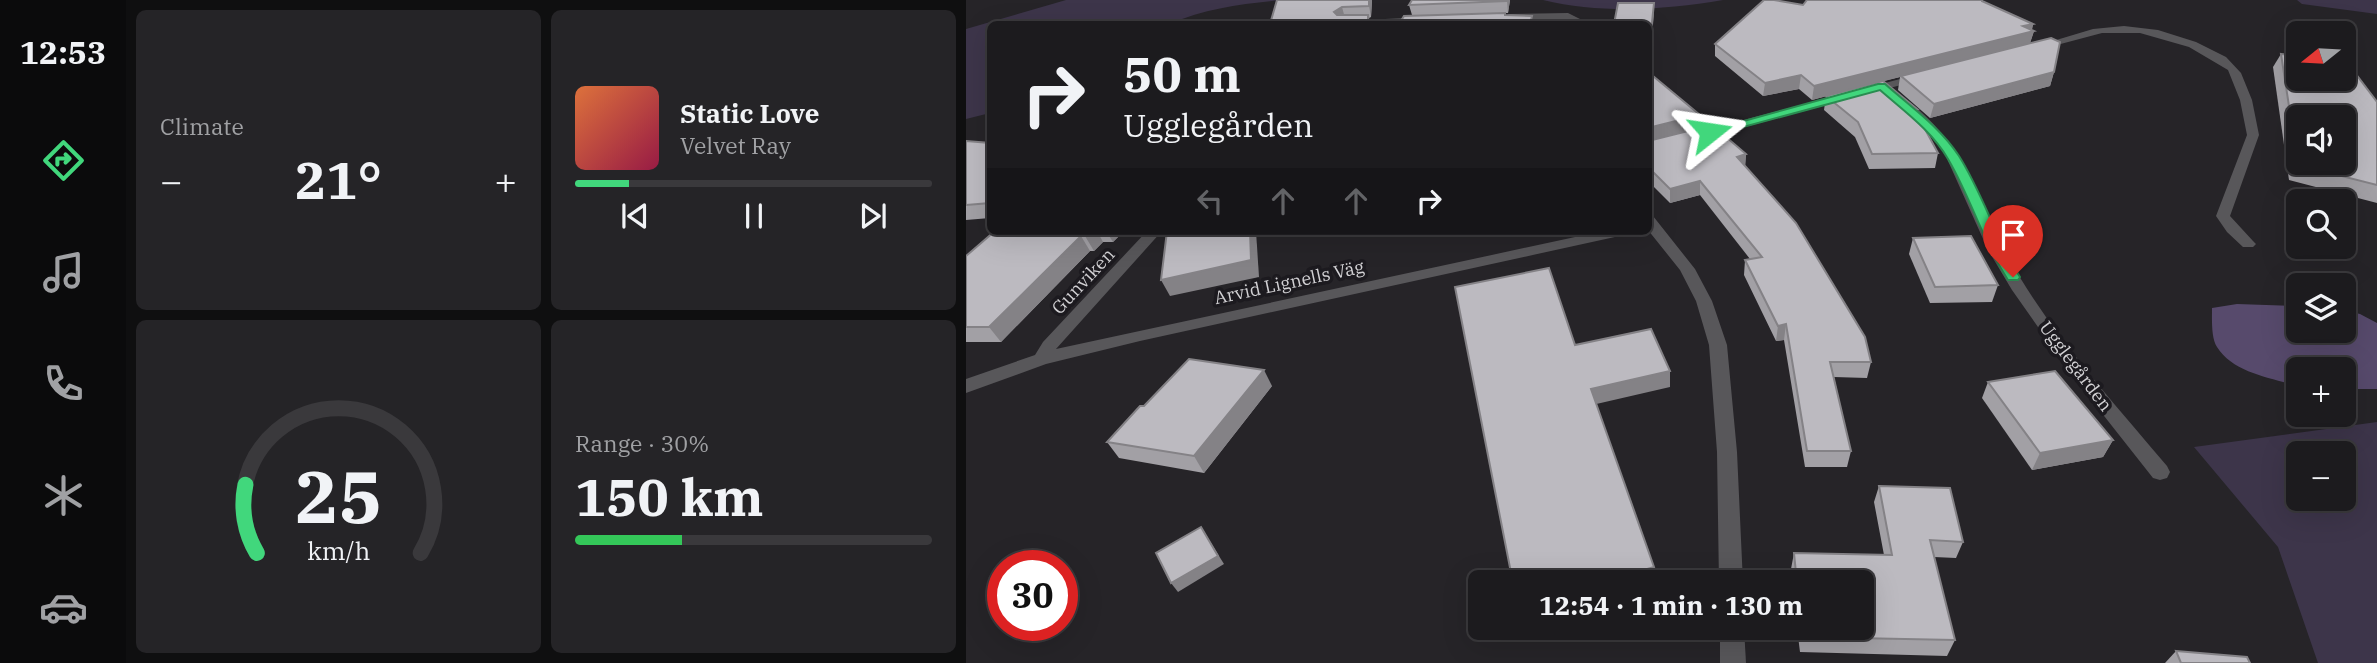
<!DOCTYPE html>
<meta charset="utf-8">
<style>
body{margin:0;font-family:"IBM Plex Serif",serif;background:#252427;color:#f1f3f6;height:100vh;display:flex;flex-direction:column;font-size:26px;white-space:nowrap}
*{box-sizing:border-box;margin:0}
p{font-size:23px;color:#a0a1a4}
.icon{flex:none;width:38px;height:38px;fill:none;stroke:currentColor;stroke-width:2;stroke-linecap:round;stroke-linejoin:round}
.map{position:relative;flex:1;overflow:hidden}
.drawer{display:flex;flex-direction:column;gap:10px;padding:10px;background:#0f0f10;width:840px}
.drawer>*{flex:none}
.guide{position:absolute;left:21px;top:21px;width:665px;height:214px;border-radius:10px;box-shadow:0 7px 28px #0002,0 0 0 2px #3a393c;background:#1c1b1e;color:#f1f3f6;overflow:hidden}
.needle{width:46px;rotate:252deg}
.fabs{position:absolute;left:1320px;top:21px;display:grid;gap:14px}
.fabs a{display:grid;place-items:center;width:70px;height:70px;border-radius:10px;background:#1c1b1e;box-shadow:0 7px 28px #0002,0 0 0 2px #3a393c;font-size:35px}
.speed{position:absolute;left:21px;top:550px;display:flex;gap:14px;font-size:35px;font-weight:700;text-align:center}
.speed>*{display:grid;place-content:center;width:91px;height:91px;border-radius:50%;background:#1c1b1e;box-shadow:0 7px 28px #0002,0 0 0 2px #3a393c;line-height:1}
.speed .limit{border:10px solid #d22;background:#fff;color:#111}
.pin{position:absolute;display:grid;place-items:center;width:60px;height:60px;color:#fff;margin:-72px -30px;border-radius:50% 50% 50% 0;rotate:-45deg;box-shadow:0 0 7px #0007}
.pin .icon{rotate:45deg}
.me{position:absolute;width:77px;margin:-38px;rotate:75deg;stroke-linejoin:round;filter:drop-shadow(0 0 5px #0008)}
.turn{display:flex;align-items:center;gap:24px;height:147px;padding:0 21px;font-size:32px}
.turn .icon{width:91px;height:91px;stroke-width:2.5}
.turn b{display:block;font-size:49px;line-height:60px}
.lanes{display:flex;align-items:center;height:66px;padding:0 21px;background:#0003;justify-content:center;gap:35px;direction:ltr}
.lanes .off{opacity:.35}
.big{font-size:52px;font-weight:700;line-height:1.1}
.drawer .card{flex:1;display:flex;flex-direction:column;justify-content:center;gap:10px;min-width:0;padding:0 24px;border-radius:10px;background:#252427}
.drawer .dial{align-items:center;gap:0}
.dial svg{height:182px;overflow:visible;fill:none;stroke:#3a393c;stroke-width:7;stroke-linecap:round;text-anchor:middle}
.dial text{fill:#f1f3f6;stroke:none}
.song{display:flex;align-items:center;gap:21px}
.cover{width:84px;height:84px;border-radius:10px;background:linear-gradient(135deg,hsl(20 70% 55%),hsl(340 70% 35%))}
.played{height:7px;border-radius:4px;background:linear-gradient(90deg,#41d77c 15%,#3a393c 15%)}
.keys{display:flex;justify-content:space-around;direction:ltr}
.heat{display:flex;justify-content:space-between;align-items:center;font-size:38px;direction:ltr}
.charge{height:10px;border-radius:5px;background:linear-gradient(90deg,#34c759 30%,#3a393c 0)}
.drawer .tiles{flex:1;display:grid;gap:10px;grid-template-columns:repeat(2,1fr)}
.trip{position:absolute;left:502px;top:570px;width:406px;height:70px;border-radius:10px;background:#1c1b1e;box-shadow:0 7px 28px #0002,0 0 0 2px #3a393c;font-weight:700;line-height:70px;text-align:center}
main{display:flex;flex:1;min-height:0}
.tabs{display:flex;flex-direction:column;width:126px;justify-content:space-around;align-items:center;background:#0b0b0c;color:#a0a1a4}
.tabs .icon{width:49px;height:49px}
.tabs .selected{color:#41d77c}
.tabs b{font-size:32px;color:#f1f3f6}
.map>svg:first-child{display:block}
.green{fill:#3d354a;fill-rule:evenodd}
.water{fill:#574a6c}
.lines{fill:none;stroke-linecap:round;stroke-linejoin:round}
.street{fill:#58575a;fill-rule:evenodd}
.wall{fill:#a2a0a5}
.shaded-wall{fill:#848286}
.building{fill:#bcbac0;stroke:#848286;stroke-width:2;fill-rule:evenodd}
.route{fill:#41d77c;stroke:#2a8c51;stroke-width:2}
.labels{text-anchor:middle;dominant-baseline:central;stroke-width:7;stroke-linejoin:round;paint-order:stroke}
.street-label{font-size:18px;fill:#d2d1d4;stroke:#1c1a1f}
</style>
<main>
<nav class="tabs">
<b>12:53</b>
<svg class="icon selected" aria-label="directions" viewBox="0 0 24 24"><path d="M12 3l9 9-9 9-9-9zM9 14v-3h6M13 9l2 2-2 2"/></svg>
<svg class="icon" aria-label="music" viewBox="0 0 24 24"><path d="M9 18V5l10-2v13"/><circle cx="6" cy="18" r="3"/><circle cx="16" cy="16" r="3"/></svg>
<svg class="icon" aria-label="phone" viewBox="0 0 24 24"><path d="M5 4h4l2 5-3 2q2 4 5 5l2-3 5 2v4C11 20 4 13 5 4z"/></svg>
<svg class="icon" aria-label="climate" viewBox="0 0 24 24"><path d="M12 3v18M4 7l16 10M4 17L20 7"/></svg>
<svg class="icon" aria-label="car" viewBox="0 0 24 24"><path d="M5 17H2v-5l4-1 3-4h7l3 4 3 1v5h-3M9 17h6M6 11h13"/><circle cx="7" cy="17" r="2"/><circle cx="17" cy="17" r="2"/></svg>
</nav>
<section class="drawer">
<div class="tiles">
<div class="card"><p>Climate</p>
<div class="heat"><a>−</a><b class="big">21°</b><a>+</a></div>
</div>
<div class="card">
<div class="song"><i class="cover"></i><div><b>Static Love</b><p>Velvet Ray</p></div></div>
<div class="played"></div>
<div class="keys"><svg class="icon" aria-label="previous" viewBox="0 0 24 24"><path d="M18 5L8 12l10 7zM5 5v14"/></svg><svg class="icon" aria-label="pause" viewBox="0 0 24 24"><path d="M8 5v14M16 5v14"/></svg><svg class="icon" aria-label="next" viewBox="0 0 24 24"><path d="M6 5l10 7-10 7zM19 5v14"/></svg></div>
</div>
<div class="card dial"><svg viewBox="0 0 100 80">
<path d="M14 69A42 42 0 1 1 86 69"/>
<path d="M14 69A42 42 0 0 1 9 39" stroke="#41d77c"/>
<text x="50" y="56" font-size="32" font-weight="700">25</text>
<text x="50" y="72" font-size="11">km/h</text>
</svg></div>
<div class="card"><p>Range · 30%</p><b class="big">150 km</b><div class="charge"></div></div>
</div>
</section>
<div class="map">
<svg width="1411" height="663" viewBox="0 0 1411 663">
<rect width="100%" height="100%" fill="#262428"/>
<g class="green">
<path d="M 100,0 L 315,0 C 277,4 239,8 204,24 L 24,24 L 24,113 L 0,119 L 0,29 Z"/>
<path d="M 577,0 L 757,0 C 699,10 635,14 577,0 Z"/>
<polygon points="1331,0 1411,0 1411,14 1336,4"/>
<path d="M 1411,422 L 1411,663 L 1352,663 L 1312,547 L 1228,447 ZM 1332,453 L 1377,453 L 1377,499 L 1332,499 Z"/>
</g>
<path class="water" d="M 1271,304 L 1332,306 L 1332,331 L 1377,331 L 1377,310 L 1394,314 L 1411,323 L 1411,389 L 1377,389 L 1377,369 L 1332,369 L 1332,386 C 1306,378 1267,373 1251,347 C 1245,338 1246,319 1246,308 Z"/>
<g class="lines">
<g class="street">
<polygon points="602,13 624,24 612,24 600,19 543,20 538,17 543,14"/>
<polygon points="459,17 462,18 462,22 374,24 379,21"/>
<polygon points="1158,26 1192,30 1230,42 1260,57 1275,73 1286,100 1293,135 1264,216 1287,241 1290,244 1287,247 1277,247 1261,232 1250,216 1281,135 1274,100 1262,70 1223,47 1174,33 1136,33 1072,50 1067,47 1127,29"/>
<polygon points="957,73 963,76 961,78 682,153 682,145"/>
<path d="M 931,99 C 940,97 946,104 953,110 C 993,145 1009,189 1031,235 C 1071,319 1142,396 1201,466 L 1204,472 L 1201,478 L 1194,480 L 1187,478 L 1105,374 L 1046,290 L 1022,250 L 978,152 L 960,131 L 931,103 Z"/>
<polygon points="682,215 687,216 729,269 746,301 761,345 771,452 777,583 753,583 751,452 743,345 730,301 714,270 682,230"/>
<polygon points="181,231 196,231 90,349 637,231 665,231 658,235 174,341 80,364 0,393 0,379 69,355 77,342"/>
<polygon points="754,628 778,628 780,663 754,663"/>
</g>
</g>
<g class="wall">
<polygon points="311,0 406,0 405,17 403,18 405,24"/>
<polygon points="544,0 542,13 539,13 539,15 566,16 566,20 446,15 443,5"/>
<polygon points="1018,2 1067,24 1066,30 1068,31 1064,43 1088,72 1084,86 964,118 932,90 934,77 917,81 950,113 972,153 969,168 903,169 889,137 858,110 860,96 846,100 833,89 797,96 749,56 749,44 837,5"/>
<polygon points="1315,54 1411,102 1411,203 1323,180 1307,67"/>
<polygon points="682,78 734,115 733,128 780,154 779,166 905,362 901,378 868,377 885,451 881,467 839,467 818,340 810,341 778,275 779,260 784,259 734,195 704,203 682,181"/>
<polygon points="0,141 24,143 24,218 0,220"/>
<polygon points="29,231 158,231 147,242 137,242 128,251 124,251 35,342 0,342 0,256"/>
<polygon points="947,238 1032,285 1026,302 964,303 943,254"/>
<polygon points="1022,382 1147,440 1137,457 1066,470 1016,398"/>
<polygon points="306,386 238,473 153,458 141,442 178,406"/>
<polygon points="913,486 997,542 990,558 968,557 989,640 981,656 834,652 831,628 896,628 896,583 826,583 825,569 828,553 918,555 908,502"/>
<polygon points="1210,651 1284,663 1199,663"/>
</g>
<g class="shaded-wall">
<polygon points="403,0 406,0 405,17 403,6"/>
<polygon points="541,0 544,0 542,13 541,1"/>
<polygon points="688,3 688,14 682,77 682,61"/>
<polygon points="376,7 379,18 371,24 368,12"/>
<polygon points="1067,24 1065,32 1068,31 1064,43 846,100 848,86"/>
<polygon points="1088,72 1084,86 964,118 968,104"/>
<polygon points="835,75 833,89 797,96 799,83"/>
<polygon points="734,115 733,129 682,142 682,128"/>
<polygon points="780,154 779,168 771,157"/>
<polygon points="734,181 734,195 704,203 704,189"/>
<polygon points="124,231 131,231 137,242 128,251 119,236"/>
<polygon points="140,231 158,231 147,242"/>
<polygon points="284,231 290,231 293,277 204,296 195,280"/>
<polygon points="115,236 124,251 35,342 23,327"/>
<polygon points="820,324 818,340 810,341 812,326"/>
<polygon points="298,370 306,386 238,473 228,456"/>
<polygon points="704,371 704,387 626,405 625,389"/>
<polygon points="1147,440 1137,457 1066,470 1074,453"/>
<polygon points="235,527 258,564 212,592 205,583"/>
<polygon points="688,567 688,583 634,583"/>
</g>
<g class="building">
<polygon points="311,0 403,0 403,6 376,7 368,12 371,15 402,15 402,24 304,24"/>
<polygon points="446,0 541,0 541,1 443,5"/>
<polygon points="798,0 808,0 837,5 841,0 1016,0 1016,1 1067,24 1057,26 1068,31 848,86 835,75 799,83 749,44"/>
<polygon points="652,3 688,3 682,61 682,24 648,24"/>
<polygon points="539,13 539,15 566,16 565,20 575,20 575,24 433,24 438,16"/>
<polygon points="1085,38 1094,42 1088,72 968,104 935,76"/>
<path d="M 1315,54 L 1332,56 L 1332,79 L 1377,79 L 1377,61 L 1380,61 L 1411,102 L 1411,185 L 1332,165 ZM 1332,117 L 1377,117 L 1377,163 L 1332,163 Z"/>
<polygon points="687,76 734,115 682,128 682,78"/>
<polygon points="917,81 951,109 948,109 972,153 906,154 892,122 860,96"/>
<polygon points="746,125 780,154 771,157 830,223 899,337 905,362 864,362 885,451 841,451 820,324 812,326 779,260 796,257 734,181 704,189 682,167 682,141"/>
<polygon points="0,141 24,143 24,203 0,205"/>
<polygon points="29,231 124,231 119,236 115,236 23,327 0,327 0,256"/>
<polygon points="201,231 284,231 285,260 195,280"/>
<polygon points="1005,236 1032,285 969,287 947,238"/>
<polygon points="583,268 609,345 685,329 704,371 625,389 688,567 634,583 547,583 489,287"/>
<polygon points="223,359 298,370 228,456 141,442 174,406 178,406"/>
<polygon points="1089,371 1147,440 1074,453 1022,382"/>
<polygon points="913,486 984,488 997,542 964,540 989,640 838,637 837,628 896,628 896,583 831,583 828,553 926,555"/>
<polygon points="235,527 252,556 205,583 190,553"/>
<polygon points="1210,651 1281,657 1284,663 1215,663"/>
</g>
<path class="route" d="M 912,84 L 919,84 C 945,107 974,127 993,156 C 1017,194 1030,239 1054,277 L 1052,280 L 1042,280 C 1017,242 1005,198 982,159 C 966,131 938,111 914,90 L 744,136 L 738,132 Z"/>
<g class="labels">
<g class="street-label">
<text transform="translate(117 281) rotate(-47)">Gunviken</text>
<text transform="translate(323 282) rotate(-12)">Arvid Lignells Väg</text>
<text transform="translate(1110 366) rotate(53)">Ugglegården</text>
</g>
</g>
</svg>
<div class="fabs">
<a><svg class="needle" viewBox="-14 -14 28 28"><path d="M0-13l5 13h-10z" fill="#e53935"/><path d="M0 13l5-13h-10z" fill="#a0a1a4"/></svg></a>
<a><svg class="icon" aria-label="sound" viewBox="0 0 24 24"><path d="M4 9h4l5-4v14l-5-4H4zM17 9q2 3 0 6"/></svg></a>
<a><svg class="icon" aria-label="search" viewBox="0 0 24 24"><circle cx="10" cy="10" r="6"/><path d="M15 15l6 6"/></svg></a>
<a><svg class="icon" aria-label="layers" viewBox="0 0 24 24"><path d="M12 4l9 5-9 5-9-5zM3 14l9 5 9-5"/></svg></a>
<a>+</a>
<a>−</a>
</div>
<div class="speed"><div class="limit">30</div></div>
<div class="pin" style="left:1047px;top:277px;background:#d93025"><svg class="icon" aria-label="arrive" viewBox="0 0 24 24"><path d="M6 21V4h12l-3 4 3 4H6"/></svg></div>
<svg class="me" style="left:744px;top:132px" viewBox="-20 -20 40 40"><path d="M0-17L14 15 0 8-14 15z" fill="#41d77c" stroke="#fff" stroke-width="4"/></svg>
<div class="trip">12:54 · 1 min · 130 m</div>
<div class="guide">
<div class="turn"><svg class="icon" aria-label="right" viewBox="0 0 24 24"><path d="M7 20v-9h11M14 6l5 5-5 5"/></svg><div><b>50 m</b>Ugglegården</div></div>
<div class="lanes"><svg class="icon off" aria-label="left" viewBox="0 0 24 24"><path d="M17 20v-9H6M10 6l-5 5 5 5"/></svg><svg class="icon off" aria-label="ahead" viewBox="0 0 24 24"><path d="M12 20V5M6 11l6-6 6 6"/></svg><svg class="icon off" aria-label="ahead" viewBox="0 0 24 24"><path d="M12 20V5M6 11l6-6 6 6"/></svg><svg class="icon" aria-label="right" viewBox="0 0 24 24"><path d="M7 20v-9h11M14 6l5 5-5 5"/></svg></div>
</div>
</div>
</main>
